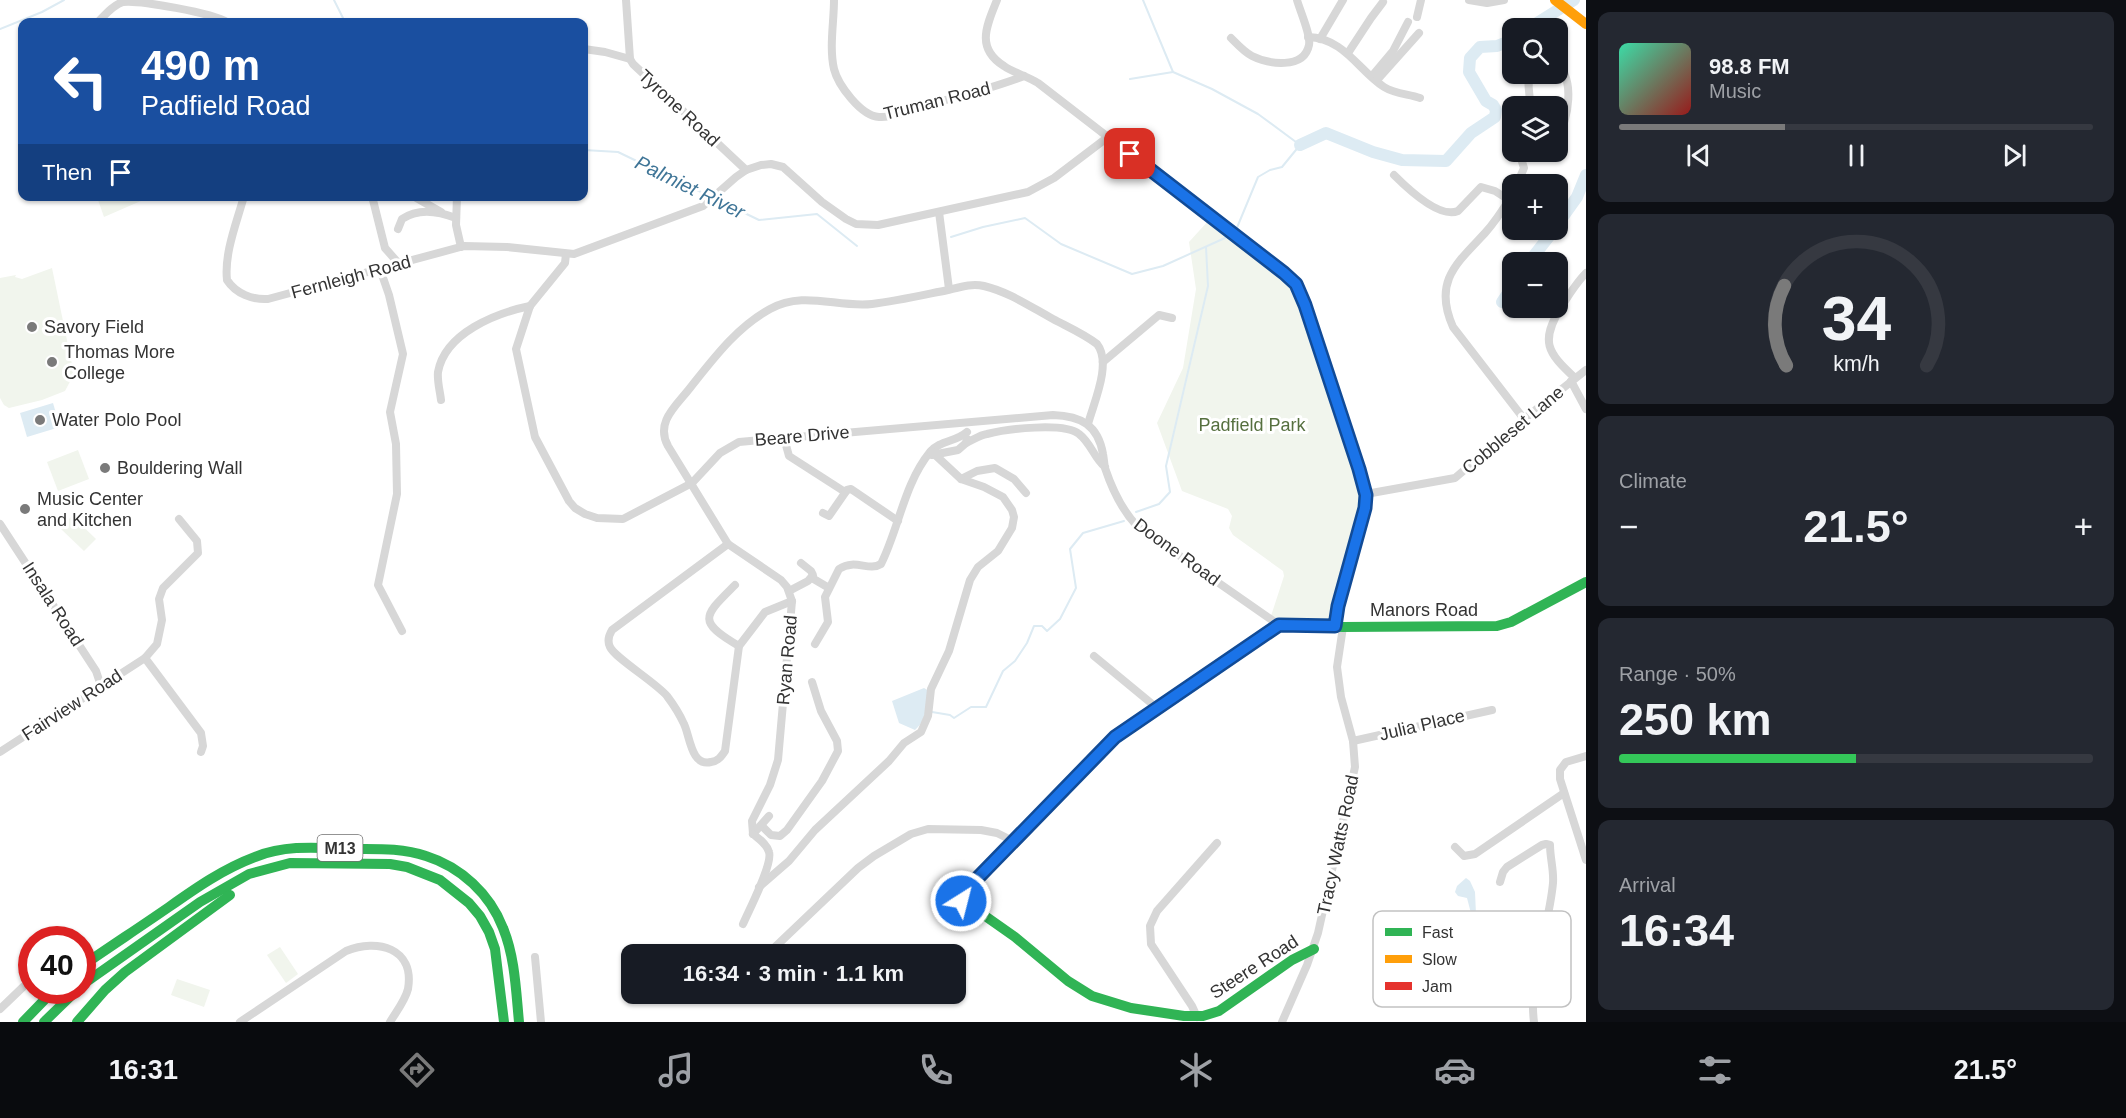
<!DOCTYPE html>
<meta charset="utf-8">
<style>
body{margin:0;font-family:Arial,sans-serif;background:#242831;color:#f1f3f6;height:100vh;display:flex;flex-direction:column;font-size:22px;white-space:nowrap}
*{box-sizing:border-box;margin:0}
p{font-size:20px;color:#9ea1a6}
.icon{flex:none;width:33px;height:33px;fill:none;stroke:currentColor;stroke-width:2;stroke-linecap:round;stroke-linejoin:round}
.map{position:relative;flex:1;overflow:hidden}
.details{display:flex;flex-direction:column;gap:12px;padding:12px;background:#0d0f14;width:540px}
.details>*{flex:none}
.guide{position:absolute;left:18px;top:18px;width:570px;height:183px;border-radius:12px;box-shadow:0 2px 4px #0004;background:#1a4fa0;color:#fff;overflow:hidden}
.tools{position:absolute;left:1502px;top:18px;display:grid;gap:12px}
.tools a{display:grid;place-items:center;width:66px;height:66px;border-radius:12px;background:#171b24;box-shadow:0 2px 4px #0004;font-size:30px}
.speed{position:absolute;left:18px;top:926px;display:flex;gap:12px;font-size:30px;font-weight:700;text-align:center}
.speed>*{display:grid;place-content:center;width:78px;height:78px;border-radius:50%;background:#171b24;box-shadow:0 2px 4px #0004;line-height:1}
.speed .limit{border:9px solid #d22;background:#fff;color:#111}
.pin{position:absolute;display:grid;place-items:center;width:51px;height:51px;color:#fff;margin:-26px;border-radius:12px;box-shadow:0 3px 9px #0006}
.me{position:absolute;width:66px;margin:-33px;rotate:36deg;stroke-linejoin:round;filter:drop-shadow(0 0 4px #0008)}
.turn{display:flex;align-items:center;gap:21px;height:126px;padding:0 24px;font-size:27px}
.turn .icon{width:78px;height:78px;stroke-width:2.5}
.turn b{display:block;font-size:42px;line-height:51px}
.then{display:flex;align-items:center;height:57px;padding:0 24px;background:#0003;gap:12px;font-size:22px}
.big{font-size:45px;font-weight:600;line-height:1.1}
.details .card{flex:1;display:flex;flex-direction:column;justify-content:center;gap:9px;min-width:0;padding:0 21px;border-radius:12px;background:#242831}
.details .dial{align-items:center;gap:0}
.dial svg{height:156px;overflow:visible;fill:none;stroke:#363941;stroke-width:7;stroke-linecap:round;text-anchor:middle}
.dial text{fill:#f1f3f6;stroke:none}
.song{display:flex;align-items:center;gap:18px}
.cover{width:72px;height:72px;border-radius:9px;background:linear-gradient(135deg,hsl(160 70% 55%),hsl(0 70% 35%))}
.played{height:6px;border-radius:3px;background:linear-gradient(90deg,#7a7a7a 35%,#363941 35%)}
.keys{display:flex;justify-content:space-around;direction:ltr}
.heat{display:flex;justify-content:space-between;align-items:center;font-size:33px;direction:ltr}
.charge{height:9px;border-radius:4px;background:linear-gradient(90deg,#34c759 50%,#363941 0)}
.trip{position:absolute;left:621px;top:944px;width:345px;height:60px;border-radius:12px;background:#171b24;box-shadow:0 2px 4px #0004;font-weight:600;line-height:60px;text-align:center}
.dock{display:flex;height:96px;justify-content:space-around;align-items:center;background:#090b0e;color:#9ea1a6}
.dock .icon{width:42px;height:42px}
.dock .on{color:#7a7a7a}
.dock b{font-size:27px;color:#f1f3f6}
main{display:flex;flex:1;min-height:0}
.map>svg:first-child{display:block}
.green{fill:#f1f5ed}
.water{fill:#ddebf3}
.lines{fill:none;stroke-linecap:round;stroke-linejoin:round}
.stream{stroke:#ddebf3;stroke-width:2}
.river{stroke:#ddebf3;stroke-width:12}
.street{stroke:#d7d7d7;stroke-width:8}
.fast{stroke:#30b455;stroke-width:10}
.slow{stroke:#ff9f0a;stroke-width:10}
.jam{stroke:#e5322d;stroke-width:10}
.route-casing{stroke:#114b97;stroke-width:15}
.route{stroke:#1a73e8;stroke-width:10}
.poi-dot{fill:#7a7a7a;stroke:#fff;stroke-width:2}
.labels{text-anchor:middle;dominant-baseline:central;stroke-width:6;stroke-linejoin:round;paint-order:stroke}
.shield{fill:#fff;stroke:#707070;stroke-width:1.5}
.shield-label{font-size:16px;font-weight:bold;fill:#333}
.street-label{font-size:18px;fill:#333;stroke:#fff}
.poi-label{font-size:18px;fill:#333;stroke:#fff;text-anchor:start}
.park-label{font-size:18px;fill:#56703f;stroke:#fff}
.water-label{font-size:20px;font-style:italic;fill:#3f7597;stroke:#fff}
.key{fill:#fff;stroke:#c2c2c2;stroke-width:1.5}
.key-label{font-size:16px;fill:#333}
</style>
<main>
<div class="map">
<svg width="1586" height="1022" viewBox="0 0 1586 1022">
<rect width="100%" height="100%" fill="#fff"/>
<g class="green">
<polygon points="97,197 150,197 104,217"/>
<path d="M 1209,220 L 1218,225 C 1249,249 1285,271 1303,307 L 1360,480 L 1364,508 L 1331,617 L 1328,621 C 1311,623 1286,625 1271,616 L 1284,576 L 1283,571 L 1233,535 L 1229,528 L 1232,516 L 1228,509 L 1182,491 L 1157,423 L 1183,368 L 1196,289 L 1189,242 Z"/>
<polygon points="52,268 74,374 65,391 42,400 9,408 4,405 0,398 0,278 16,275 15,277 22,279"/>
<polygon points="78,450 89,479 58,491 47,462"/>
<polygon points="72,516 96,539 84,551 60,528"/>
<polygon points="280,947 298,974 286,983 267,955"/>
<polygon points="177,979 210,990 204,1007 171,995"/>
</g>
<g class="water">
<polygon points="53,403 60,427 27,437 20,413"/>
<path d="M 924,688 L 929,691 C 926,705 927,720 915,730 L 899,723 L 892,701 Z"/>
<path d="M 1466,878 L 1470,881 L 1475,892 L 1476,914 L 1482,928 L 1482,934 L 1477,941 L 1478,947 L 1484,946 C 1488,953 1487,962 1482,967 L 1482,971 L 1478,973 C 1473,969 1469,961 1468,955 L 1476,950 L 1475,938 L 1469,926 L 1473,921 L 1467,898 L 1458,896 L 1455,892 L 1457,886 Z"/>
</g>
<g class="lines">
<g class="stream">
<polyline points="334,0 345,22"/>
<polyline points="1143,0 1173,72 1212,89 1258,114 1300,145 1282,167 1270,170 1258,177 1236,230"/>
<polyline points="0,29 42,12 64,0"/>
<polyline points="1130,79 1173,72"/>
<polyline points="584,150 618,152 759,220 817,214 857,246"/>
<polyline points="951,237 983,227 1025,218 1061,244 1132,274 1163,266 1225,238"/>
<polyline points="1136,512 1159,504 1170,492 1166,466 1208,286 1206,247"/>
<polyline points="932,712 950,715 954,718 971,707 986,707 1003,671 1015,661 1027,643 1034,626 1042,626 1047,631 1060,619 1076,588 1070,549 1083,533 1124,521"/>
</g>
<g class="river">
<polyline points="1529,28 1574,0"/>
<polyline points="1300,145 1326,133 1373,152 1402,160 1446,161 1471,133 1495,117 1496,110 1493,105 1486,101 1469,72 1470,58 1480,47 1497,46 1512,40"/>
<polyline points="1557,225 1577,197 1586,175"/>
<polyline points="1529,262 1554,230"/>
<polyline points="1502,302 1512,287"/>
</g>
<g class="street">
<polyline points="626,0 630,59 633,64 746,170"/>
<path d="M 834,0 C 834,22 829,47 834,69 C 838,85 861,116 879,117 C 893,118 910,110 923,106 C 957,97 991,89 1024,76"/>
<path d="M 997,0 C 987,25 975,48 1004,66 C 1014,73 1027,76 1038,83 L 1284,273 L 1296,284 L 1302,296 L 1339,405 L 1366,494 L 1364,514 L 1338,606 L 1335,626"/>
<polyline points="1469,0 1487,3 1504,0"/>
<polyline points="1417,17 1421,0"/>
<path d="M 98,22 C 105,15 113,5 123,2 C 139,0 213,13 227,22"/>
<path d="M 1308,37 C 1344,38 1359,71 1384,87 C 1395,94 1408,94 1420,98"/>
<path d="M 1231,38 C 1237,44 1244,52 1252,56 C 1268,64 1304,70 1309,45 C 1311,35 1300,11 1297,0"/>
<polyline points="1320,39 1343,0"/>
<polyline points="584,49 605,52 630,59"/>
<polyline points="1348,53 1371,18 1383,2"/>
<path d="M 1557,65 C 1575,76 1569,122 1557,136"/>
<polyline points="1372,76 1393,51 1408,22"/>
<polyline points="1377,80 1419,33"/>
<path d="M 1529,106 C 1532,95 1525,85 1531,74"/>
<path d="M 1394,175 C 1406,187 1439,219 1458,211 L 1481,187 L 1495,191 L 1509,200"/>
<polyline points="1517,184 1524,168 1519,152"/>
<path d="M 1512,195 C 1504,208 1495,222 1485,233 C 1456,264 1433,282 1453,327 L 1524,419"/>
<path d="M 244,196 C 237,222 224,253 227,280 C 236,294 253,300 268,299 L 464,246 L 507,247 L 574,254 L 703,206 L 736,177 L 746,170 L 761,165 L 771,164 L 783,167 L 822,202 L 846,219 L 856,224 L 878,225 L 1028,192 L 1054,178 L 1108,137"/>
<polyline points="372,196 385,248 400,265"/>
<polyline points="413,196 441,212"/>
<polyline points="457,196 456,225 461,247"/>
<polyline points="939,212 949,289"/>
<path d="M 398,229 L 402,219 C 418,208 438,211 456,218"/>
<path d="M 566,254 L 565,263 L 530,306 L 516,349 L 535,437 L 569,501 L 575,508 L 585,514 L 597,518 L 623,519 L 692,483 L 720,453 L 739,442 L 1053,415 C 1081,416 1098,425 1103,454 C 1104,459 1104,463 1105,468 C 1112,489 1122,510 1137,526 L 1279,625"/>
<polyline points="380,269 389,295 403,354 390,412 396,444 397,494 378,585 402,631"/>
<polyline points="1103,362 1159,315 1172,318"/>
<path d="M 1575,378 C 1547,352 1540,342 1561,307 C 1569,295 1576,283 1586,273"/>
<polyline points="1571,381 1586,409"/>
<path d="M 441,400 C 440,391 437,381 438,372 C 445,333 496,313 530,306"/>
<polyline points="784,438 789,456 845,492"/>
<path d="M 966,443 C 973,440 980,435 987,434 C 1007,429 1064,422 1079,434 C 1091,443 1094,458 1105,467"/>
<polyline points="932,455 958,450 966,443 967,439"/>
<polyline points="961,479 977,471 995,468 1014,479 1026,493"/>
<polyline points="1366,494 1455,478 1524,419 1586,370"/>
<polyline points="823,513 829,516 847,490 851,489 898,521"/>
<polyline points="179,519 197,541 198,553 163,588 159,599 162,620 157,644 145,658 201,733 203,746 201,752"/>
<polyline points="0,524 96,671 101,686"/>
<path d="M 728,544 L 612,630 C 609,635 607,641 610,647 C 615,658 655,682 667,696 C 673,704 680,715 684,724 C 690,736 691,767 711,762 C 718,761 721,757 725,751 L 739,646 L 765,612 L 792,601"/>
<polyline points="812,578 829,588"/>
<path d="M 735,585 C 704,616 696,621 739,646"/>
<polyline points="789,591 808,581 813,575 811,571 801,563"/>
<path d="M 815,644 L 828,622 L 825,597 L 839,569 C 856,558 868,572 881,564 C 899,528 904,484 930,452 C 940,440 956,442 967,432"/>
<polyline points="1094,656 1157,708"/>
<polyline points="1353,741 1492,710"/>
<polyline points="0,752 145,658"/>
<polyline points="1586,756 1566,762 1560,770 1560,779 1586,860"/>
<polyline points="762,826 771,835 780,836 787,830 822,781 838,751 837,741 821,711 812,682"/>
<path d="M 753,834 L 752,821 L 770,785 L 778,760 L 792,601 L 787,587 L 781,580 L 728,544 L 668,446 C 655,422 676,406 690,388 C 714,358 736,328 770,309 C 804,290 837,308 872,304 C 897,301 923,295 948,290 C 960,287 972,283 984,286 C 1009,292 1031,307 1053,319 C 1068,327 1084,334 1097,344 C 1112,363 1094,402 1088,424"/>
<polyline points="753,834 769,816"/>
<polyline points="1455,847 1464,856 1475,854 1564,793"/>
<path d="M 1500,882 L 1503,872 L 1507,867 L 1542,845 L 1546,844 L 1550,845 C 1550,858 1554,870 1553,883 C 1549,928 1528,977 1534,1022"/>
<polyline points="759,887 789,861 815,830 889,761 904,743 921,732 928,716 931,689 949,651 970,580 978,567 998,551 1012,528 1014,517 1012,510 1003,497 984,487 961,479 931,451"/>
<path d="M 743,924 C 749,910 773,864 769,852 C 767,844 759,839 753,834"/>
<polyline points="774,948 858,868 874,856 911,834 928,829 981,830 997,833 1013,841"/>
<polyline points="535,957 541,1022"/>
<polyline points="0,1009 23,987"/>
<polyline points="1197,1017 1192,1006 1151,944 1150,926 1157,911 1217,843"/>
<path d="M 240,1022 L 346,951 C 377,938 415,948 408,989 C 405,1001 396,1012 390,1022"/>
<polyline points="1282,1022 1307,965 1318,933 1355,767 1353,741 1341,697 1337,667 1343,627"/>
</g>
<g class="fast">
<polyline points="1190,686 1279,625 1343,627 1497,626 1511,622 1586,582"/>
<polyline points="1061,791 965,891 961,899 1015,937 1068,981 1092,996 1131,1008 1184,1016 1203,1016 1219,1011 1292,960 1314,949"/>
<path d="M 82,966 C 111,946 140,927 169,907 C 196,888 223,869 255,857 C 287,844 320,848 354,849 C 378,849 403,848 426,856 C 461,867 490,894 503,928 C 515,957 516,991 519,1022"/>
<polyline points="82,985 200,902 249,874 290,863 390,864 407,867 440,880 469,903 480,916 489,932 495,949 504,1022"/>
<polyline points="23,1022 54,990"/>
<polyline points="44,1022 77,990"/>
<polyline points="77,1022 105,990 125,972 230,895"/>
</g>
<polyline class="slow" points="1555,0 1586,24"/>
<polyline class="jam" points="1061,791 1111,740 1190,686"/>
</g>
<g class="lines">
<g class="route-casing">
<polyline id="route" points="961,901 961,897 965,891 1115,737 1279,625 1335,626 1338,606 1365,508 1366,495 1359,469 1305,305 1296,284 1284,273 1130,154"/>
</g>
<use href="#route" class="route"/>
</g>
<g class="poi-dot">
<circle cx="32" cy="327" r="6"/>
<circle cx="52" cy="362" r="6"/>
<circle cx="40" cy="420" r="6"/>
<circle cx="105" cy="468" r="6"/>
<circle cx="25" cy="509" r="6"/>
</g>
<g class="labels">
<rect class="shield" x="317.5" y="835" width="45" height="26" rx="4.5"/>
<g class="shield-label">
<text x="340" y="848">M13</text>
</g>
<g class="street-label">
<text transform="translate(937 101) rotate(-14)">Truman Road</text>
<text transform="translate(679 108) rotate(43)">Tyrone Road</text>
<text transform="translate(351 277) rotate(-15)">Fernleigh Road</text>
<text transform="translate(1513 430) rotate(-40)">Cobbleset Lane</text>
<text transform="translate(802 436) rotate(-5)">Beare Drive</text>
<text transform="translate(1177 552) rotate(36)">Doone Road</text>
<text transform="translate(53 604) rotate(57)">Insala Road</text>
<text x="1424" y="610">Manors Road</text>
<text transform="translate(787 660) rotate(-85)">Ryan Road</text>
<text transform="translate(72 705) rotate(-33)">Fairview Road</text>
<text transform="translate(1422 725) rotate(-13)">Julia Place</text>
<text transform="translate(1338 845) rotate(-78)">Tracy Watts Road</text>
<text transform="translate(1254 967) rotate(-33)">Steere Road</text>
</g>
<g class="poi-label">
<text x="44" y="327">Savory Field</text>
<text x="64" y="352">Thomas More<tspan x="64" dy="21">College</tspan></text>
<text x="52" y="420">Water Polo Pool</text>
<text x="117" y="468">Bouldering Wall</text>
<text x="37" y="499">Music Center<tspan x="37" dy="21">and Kitchen</tspan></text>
</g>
<g class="park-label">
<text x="1252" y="425">Padfield Park</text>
</g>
<g class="water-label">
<text transform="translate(690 187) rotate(26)">Palmiet River</text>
</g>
</g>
<rect x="1373" y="911" width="198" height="96" rx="9" class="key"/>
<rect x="1385" y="928" width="27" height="8" fill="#30b455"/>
<rect x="1385" y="955" width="27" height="8" fill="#ff9f0a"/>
<rect x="1385" y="982" width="27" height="8" fill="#e5322d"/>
<g class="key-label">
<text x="1422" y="938">Fast</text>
<text x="1422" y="965">Slow</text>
<text x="1422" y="992">Jam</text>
</g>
</svg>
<div class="tools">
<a><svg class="icon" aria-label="search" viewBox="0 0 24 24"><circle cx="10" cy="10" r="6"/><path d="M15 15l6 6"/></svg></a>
<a><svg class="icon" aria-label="layers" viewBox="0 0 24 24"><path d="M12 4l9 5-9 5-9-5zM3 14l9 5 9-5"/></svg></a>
<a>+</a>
<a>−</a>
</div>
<div class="speed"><div class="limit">40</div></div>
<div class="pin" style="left:1130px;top:154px;background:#d93025"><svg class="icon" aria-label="arrive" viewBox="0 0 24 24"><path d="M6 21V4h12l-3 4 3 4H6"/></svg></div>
<svg class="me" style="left:961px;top:901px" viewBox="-20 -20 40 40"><circle r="17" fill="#1a73e8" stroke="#fff" stroke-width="3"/><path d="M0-11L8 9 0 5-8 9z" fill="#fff"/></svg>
<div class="trip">16:34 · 3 min · 1.1 km</div>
<div class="guide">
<div class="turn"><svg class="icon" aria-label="left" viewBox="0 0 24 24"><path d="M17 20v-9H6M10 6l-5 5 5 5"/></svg><div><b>490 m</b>Padfield Road</div></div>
<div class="then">Then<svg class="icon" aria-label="arrive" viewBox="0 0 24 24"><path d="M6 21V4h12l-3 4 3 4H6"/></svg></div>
</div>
</div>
<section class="details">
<div class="card">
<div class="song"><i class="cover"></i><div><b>98.8 FM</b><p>Music</p></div></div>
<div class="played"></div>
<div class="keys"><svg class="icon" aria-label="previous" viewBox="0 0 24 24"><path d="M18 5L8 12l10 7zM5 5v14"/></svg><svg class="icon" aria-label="pause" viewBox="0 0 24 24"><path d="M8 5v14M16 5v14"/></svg><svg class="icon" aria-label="next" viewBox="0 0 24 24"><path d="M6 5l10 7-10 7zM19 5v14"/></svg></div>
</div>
<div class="card dial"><svg viewBox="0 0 100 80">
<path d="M14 69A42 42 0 1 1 86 69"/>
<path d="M14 69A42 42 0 0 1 13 28" stroke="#7a7a7a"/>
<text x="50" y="56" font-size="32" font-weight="700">34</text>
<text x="50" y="72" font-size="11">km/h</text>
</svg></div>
<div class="card"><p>Climate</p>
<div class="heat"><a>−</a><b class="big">21.5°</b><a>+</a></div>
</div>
<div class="card"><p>Range · 50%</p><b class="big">250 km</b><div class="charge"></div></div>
<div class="card"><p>Arrival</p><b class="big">16:34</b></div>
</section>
</main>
<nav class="dock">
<b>16:31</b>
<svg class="icon on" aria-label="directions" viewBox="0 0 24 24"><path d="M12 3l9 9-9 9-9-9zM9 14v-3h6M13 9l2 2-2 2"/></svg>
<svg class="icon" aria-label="music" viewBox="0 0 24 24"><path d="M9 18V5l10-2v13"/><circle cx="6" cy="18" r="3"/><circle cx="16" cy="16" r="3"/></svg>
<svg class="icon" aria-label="phone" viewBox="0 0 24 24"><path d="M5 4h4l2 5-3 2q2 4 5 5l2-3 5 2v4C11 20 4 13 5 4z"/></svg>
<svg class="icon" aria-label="climate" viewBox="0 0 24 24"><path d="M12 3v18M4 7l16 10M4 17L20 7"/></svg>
<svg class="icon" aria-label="car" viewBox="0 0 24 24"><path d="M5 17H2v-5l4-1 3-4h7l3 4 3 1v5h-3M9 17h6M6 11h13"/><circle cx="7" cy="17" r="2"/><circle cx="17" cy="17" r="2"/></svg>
<svg class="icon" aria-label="filters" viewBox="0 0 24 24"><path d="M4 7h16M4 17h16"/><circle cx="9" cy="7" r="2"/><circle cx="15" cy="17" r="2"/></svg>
<b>21.5°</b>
</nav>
